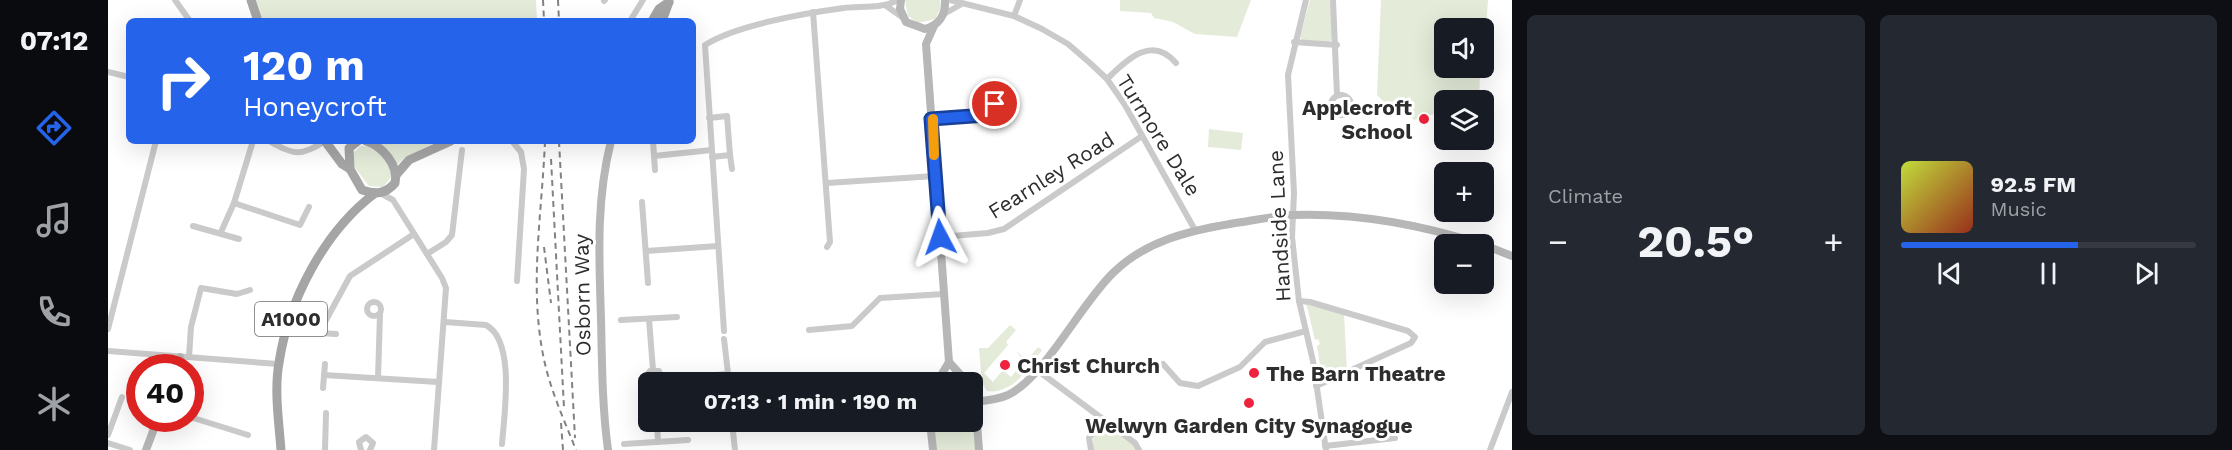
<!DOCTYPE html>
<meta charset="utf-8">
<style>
body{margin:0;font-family:"Work Sans",sans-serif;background:#242831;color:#f1f3f6;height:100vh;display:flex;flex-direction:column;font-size:22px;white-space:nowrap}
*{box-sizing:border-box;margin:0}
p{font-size:20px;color:#9ea1a6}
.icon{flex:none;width:33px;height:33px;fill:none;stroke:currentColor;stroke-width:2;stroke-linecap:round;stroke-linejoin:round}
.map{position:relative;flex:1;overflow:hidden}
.drawer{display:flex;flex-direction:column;gap:15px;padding:15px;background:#0d0f14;width:720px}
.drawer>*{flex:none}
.top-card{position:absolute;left:18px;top:18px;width:570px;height:126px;border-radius:9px;box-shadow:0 6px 24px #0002;background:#2563eb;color:#fff;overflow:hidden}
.tools{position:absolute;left:1326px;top:18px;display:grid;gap:12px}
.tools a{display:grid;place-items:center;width:60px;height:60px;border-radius:9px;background:#171b24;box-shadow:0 6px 24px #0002;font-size:30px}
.speed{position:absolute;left:18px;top:354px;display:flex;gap:12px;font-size:30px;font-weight:700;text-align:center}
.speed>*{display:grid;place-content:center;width:78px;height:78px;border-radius:50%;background:#171b24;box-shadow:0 6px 24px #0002;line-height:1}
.speed .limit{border:9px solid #d22;background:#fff;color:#111}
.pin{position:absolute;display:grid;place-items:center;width:51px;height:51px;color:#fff;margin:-26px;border:3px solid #fff;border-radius:50%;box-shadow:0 2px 6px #0007}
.me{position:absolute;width:66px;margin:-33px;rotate:356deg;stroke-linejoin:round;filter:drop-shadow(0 0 4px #0008)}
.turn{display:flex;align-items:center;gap:21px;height:126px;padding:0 18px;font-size:27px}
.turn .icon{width:78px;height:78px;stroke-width:2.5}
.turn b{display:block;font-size:42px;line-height:51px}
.big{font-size:45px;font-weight:700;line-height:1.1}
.drawer .tile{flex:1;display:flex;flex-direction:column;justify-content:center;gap:9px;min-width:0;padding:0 21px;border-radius:9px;background:#242831}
.song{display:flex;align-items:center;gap:18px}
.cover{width:72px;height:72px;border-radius:9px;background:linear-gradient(135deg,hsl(70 70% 55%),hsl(10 70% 35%))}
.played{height:6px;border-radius:3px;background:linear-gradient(90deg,#2563eb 60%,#363941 60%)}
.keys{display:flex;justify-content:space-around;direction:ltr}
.heat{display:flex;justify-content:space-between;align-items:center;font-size:33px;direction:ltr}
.drawer .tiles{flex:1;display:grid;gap:15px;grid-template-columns:repeat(2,1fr)}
.trip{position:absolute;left:530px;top:372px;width:345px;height:60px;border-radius:9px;background:#171b24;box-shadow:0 6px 24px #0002;font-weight:700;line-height:60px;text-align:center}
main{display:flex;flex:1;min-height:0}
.tabs{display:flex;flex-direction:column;width:108px;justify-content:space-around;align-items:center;background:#090b0e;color:#9ea1a6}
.tabs .icon{width:42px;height:42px}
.tabs .active{color:#2563eb}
.tabs b{font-size:27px;color:#f1f3f6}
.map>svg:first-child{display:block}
.green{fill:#e4ebd9}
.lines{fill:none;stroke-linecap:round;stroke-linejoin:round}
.street{stroke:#cacaca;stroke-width:6}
.secondary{stroke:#b7b7b7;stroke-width:8}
.primary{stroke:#a5a5a5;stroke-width:9}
.rail{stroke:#828282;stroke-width:2;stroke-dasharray:6 4.5;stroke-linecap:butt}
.route-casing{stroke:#184099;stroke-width:15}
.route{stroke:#2563eb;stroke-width:10}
.slow{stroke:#f59e0b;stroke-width:10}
.poi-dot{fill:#ef233d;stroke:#fff;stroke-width:2}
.labels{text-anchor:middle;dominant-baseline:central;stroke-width:6;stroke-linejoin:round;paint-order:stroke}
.shield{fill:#fff;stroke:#6c6c6c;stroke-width:1.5}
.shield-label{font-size:20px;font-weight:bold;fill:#2d2d2d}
.poi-label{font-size:21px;font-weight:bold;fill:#2d2d2d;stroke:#fff;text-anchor:start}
.street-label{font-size:21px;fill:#2d2d2d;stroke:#fff}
</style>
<main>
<nav class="tabs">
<b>07:12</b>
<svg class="icon active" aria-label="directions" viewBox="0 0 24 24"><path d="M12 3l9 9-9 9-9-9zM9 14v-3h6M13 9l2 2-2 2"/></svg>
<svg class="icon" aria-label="music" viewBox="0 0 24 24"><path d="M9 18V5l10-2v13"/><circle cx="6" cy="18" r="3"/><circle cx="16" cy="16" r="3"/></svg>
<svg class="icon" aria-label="phone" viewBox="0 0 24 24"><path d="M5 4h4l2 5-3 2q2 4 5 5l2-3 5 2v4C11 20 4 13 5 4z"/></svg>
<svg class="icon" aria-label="climate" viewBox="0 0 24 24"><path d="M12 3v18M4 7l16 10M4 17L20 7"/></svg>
</nav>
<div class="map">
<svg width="1404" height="450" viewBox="0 0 1404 450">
<rect width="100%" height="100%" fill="#fff"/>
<g class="green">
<polygon points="143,0 428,0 429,21 150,21"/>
<polygon points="797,0 832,0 833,8 827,19 810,23 800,16"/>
<polygon points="1012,0 1143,0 1129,37 1087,34 1065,22 1046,18 1043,13 1012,11"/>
<polygon points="1202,0 1223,0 1227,38 1221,42 1195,41 1192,37"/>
<polygon points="1273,0 1380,0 1376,62 1376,28 1336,28 1336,68 1354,68 1355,76 1372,77 1371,100 1336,100 1336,111 1306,120 1294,108 1277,103 1269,95"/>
<polygon points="1101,129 1135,133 1133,150 1100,147"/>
<polygon points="269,141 331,141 296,158 289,165"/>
<path d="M 253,146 C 270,145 280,162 284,176 L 275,187 L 261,186 L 245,165 L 245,153 Z"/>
<polygon points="1198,303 1236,314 1239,370 1215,382 1209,346 1212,344 1210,339 1207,340"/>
<path d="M 902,325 L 908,330 L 898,342 L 900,345 L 876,373 L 885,382 L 895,370 L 903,377 L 916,361 L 908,351 L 919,360 L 930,347 L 934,350 C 921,368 905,394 879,391 L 874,383 L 871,348 L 880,348 Z"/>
<polygon points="864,409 869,450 827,450 825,422 864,422"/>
<polygon points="996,425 1025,445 1028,450 985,450 985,434"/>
</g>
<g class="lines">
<g class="street">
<polyline points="67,0 82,21"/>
<polyline points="842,0 906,16 934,29 960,44 982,63 999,79 1017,105 1087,230"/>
<polyline points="1198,0 1180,75 1186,193 1184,237 1191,301 1205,361 1218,450"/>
<polyline points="1225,0 1229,95"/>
<polyline points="496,1 497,0"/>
<polyline points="777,5 794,17"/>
<polyline points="705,12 722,242 719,247"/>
<polyline points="836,14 852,5"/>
<polyline points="906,16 912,0"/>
<polyline points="522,21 535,0"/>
<polyline points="1186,42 1229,45"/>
<polyline points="0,72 21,77"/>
<path d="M 999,79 C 1018,61 1043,34 1068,63"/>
<circle cx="1233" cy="105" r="10"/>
<circle cx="889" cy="115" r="11"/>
<polyline points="601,118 619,116 622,155 604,157"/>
<polyline points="823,119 878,115"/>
<path d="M 161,141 C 185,155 193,157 217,141"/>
<polyline points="404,141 413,152 416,169 409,281"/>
<polyline points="545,141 547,170"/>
<polyline points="622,155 624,169"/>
<polyline points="546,156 604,150"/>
<polyline points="719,183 827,176"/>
<polyline points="272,193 285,200 334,278 338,288 326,450"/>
<polyline points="534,202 540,283"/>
<polyline points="126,203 192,225 201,207"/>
<polyline points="85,226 131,239"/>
<polyline points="113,232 126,203 145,141"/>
<polyline points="832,237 880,233 896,229 1034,136"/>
<polyline points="538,251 610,246"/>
<polyline points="319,254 338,242 344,235 354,150"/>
<polyline points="1191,301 1202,302 1300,331 1307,337 1303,343 1208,386"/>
<circle cx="266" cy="309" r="7"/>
<polyline points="541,319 545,370"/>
<polyline points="513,320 569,317"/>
<path d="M 337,322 L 378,325 C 408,341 396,416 394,444"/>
<polyline points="0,329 48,141"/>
<polyline points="701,330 744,326 772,298 836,294"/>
<path d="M 616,331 L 597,45 C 628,25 698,13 736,8 C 753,6 774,9 790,0"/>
<polyline points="228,334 211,333 242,276 306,234"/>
<polyline points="616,339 621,382"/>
<polyline points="0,351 170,364"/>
<polyline points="81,357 83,327 93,288 129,294 142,290"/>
<polyline points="1055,364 1072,383 1090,386 1132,367 1157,342 1198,331"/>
<polyline points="929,370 1027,443 1031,450"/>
<polyline points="216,375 330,382"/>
<polyline points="270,378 272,314"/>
<polyline points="556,379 620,374"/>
<polyline points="215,388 217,364"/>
<polyline points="540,388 536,379 542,371 551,371 555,382"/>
<polyline points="82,417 140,435"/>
<polyline points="549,422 550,442"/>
<polyline points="624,422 627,450"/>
<polyline points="0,435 14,397"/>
<polyline points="0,443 22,450"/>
<polyline points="516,444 580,440"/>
<polyline points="1217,446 1287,438"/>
<polyline points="217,450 218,413"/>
<polyline points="253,450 251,442 258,437 265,443 262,450"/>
<polyline points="983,450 981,438 994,419"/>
<polyline points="1382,450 1404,392"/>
</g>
<g class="secondary">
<path d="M 793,0 L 792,9 L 798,22 L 817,29 C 831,25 838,15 837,0"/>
<polyline points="826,26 818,44 841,362 829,382"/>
<polyline points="1376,245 1404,256"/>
<polyline points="841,362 859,382"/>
<polyline points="68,368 72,357"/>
<polyline points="864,389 867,396 871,450"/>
<path d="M 864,402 C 876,401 889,400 900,395 C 937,377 973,303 1006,272 C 1038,241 1080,231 1122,224 C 1143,221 1164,216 1185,215 C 1248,213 1314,225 1373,244"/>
<polyline points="822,422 825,450"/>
<polyline points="38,450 50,418"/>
<path d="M 500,450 C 494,406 494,362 493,318 C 491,258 488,200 503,141"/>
</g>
<g class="primary">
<polyline points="143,0 150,21"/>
<polyline points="544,21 551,9 561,2"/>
<polyline points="554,21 561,2"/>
<polyline points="217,141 234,164 242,169"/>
<path d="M 250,141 L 241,148 L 242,169 L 254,190 C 267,194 277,195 287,183 C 291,165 274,146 258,141"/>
<polyline points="288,175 301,160 343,141"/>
<path d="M 173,450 C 171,423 166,390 171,363 C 180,301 216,232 266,194"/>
</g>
<g class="rail">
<polyline points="435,0 436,21"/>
<polyline points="450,0 451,21"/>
<path d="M 437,141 C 434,215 420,290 437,364 C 444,394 457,422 468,450"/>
<polyline points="451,141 467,438"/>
<polyline points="443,159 456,408"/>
<polyline points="436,247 443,303"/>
<polyline points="453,423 455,450"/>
</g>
</g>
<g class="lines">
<g class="route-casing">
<polyline id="route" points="832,237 823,119 878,115 881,108 887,104"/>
</g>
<use href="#route" class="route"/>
<polyline class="slow" points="825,119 826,155"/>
</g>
<g class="poi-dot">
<circle cx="1316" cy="119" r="6"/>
<circle cx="897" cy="365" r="6"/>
<circle cx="1146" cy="373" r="6"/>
<circle cx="1141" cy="403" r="6"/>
</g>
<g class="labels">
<rect class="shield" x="147" y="302" width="72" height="34" rx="4.5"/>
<g class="shield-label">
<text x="183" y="319">A1000</text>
</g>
<g class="poi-label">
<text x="1304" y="107" text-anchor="end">Applecroft<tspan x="1304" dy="24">School</tspan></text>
<text x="909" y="365">Christ Church</text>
<text x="1158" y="373">The Barn Theatre</text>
<text x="1141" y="425" text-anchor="middle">Welwyn Garden City Synagogue</text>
</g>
<g class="street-label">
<text transform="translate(1051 135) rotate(58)">Turmore Dale</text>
<text transform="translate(943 175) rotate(-32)">Fearnley Road</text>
<text transform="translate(1171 226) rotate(-93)">Handside Lane</text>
<text transform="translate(474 295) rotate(-91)">Osborn Way</text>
</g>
</g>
</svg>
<div class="tools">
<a><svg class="icon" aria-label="sound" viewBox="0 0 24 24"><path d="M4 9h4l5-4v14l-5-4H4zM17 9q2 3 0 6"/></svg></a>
<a><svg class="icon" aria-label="layers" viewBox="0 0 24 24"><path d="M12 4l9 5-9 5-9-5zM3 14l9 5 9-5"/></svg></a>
<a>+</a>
<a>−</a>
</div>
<div class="speed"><div class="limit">40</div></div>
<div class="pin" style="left:887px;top:104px;background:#d93025"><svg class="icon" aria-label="arrive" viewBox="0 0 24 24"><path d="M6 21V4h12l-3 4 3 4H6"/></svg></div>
<svg class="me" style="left:832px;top:237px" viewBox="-20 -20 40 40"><path d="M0-17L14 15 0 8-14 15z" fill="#2563eb" stroke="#fff" stroke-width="4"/></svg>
<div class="trip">07:13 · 1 min · 190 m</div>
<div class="top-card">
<div class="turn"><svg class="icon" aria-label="right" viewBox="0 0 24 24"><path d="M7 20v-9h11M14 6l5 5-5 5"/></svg><div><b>120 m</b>Honeycroft</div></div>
</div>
</div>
<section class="drawer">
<div class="tiles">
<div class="tile"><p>Climate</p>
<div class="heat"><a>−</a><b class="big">20.5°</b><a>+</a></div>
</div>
<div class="tile">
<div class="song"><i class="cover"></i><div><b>92.5 FM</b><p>Music</p></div></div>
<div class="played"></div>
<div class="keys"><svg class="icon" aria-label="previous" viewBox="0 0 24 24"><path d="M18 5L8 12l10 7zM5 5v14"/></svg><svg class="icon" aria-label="pause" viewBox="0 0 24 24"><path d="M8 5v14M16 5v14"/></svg><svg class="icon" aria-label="next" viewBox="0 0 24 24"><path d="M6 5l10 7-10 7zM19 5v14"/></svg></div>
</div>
</div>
</section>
</main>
